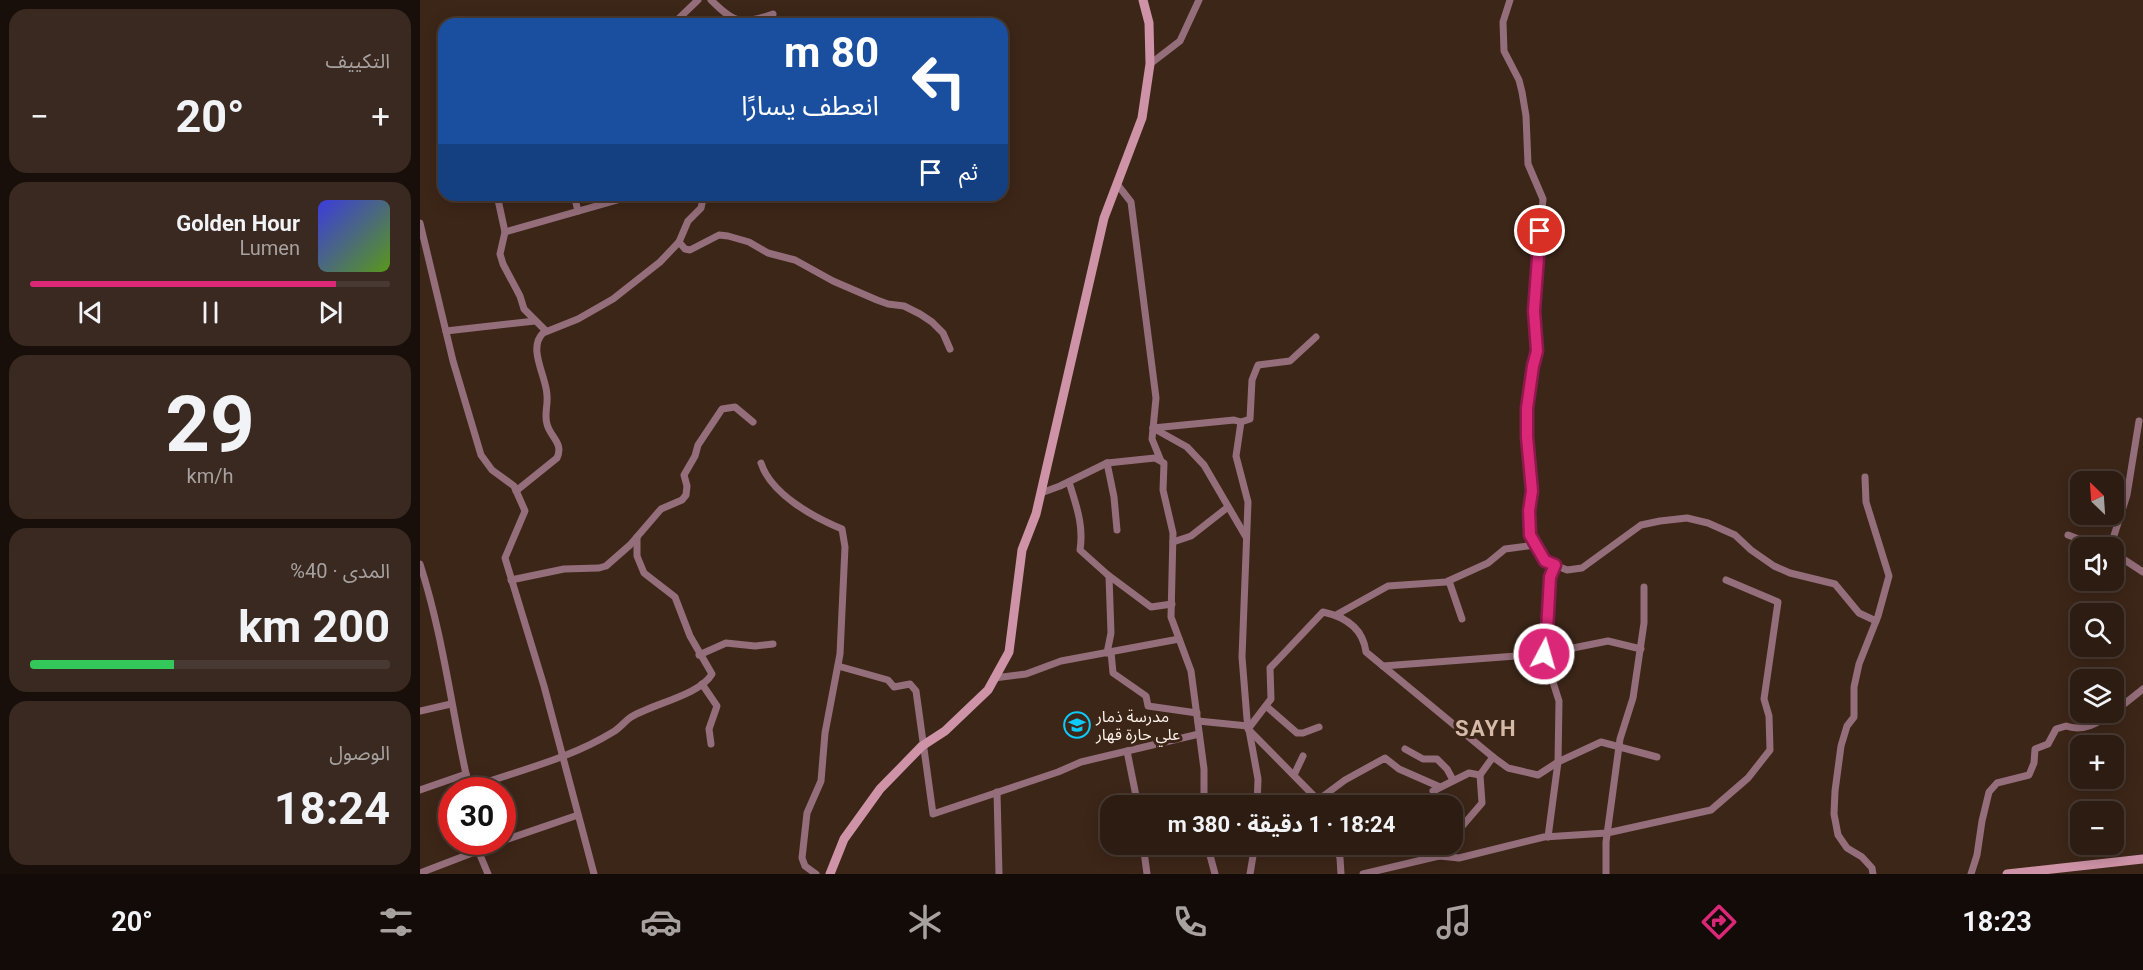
<!DOCTYPE html>
<html lang="ar">
<meta charset="utf-8">
<style>
body{margin:0;font-family:Roboto,"Noto Sans Arabic",sans-serif;background:#392920;color:#f1f3f6;direction:rtl;height:100vh;display:flex;flex-direction:column;font-size:22px;white-space:nowrap}
*{box-sizing:border-box;margin:0}
p{font-size:20px;color:#a7a19f}
.icon{flex:none;width:33px;height:33px;fill:none;stroke:currentColor;stroke-width:2;stroke-linecap:round;stroke-linejoin:round}
.map{position:relative;flex:1;overflow:hidden;direction:ltr}
.details{display:flex;flex-direction:column;gap:9px;padding:9px;background:#190f0a;width:420px}
.details>*{flex:none}
.guide{position:absolute;left:18px;top:18px;width:570px;height:183px;border-radius:18px;box-shadow:0 3px 15px #0003,0 0 0 2px #483a32;direction:rtl;background:#1a4fa0;color:#fff;overflow:hidden}
.needle{width:39px;rotate:335deg}
.tools{position:absolute;left:1650px;top:471px;display:grid;gap:12px}
.tools a{display:grid;place-items:center;width:54px;height:54px;border-radius:12px;background:#2d1c12;box-shadow:0 3px 15px #0003,0 0 0 2px #483a32;font-size:30px}
.speed{position:absolute;left:18px;top:777px;display:flex;gap:12px;font-size:30px;font-weight:700;text-align:center}
.speed>*{display:grid;place-content:center;width:78px;height:78px;border-radius:50%;background:#2d1c12;box-shadow:0 3px 15px #0003,0 0 0 2px #483a32;line-height:1}
.speed .limit{border:9px solid #d22;background:#fff;color:#111}
.pin{position:absolute;display:grid;place-items:center;width:51px;height:51px;color:#fff;margin:-26px;border:3px solid #fff;border-radius:50%;box-shadow:0 2px 6px #0007}
.me{position:absolute;width:66px;margin:-33px;rotate:6deg;stroke-linejoin:round;filter:drop-shadow(0 0 4px #0008)}
.turn{display:flex;align-items:center;gap:21px;height:126px;padding:0 30px;font-size:27px}
.turn .icon{width:78px;height:78px;stroke-width:2.5}
.turn b{display:block;font-size:42px;line-height:51px}
.then{display:flex;align-items:center;height:57px;padding:0 30px;background:#0003;gap:12px;font-size:22px}
.big{font-size:45px;font-weight:700;line-height:1.1}
.details .tile{flex:1;display:flex;flex-direction:column;justify-content:center;gap:9px;min-width:0;padding:0 21px;border-radius:18px;background:#392920}
.details .dial{align-items:center;gap:0}
.dial b{font-size:78px;line-height:1}
.song{display:flex;align-items:center;gap:18px}
.cover{width:72px;height:72px;border-radius:9px;background:linear-gradient(135deg,hsl(240 70% 55%),hsl(90 70% 35%))}
.played{height:6px;border-radius:3px;background:linear-gradient(90deg,#db2777 85%,#483a32 85%)}
.keys{display:flex;justify-content:space-around;direction:ltr}
.heat{display:flex;justify-content:space-between;align-items:center;font-size:33px;direction:ltr}
.charge{height:9px;border-radius:4px;background:linear-gradient(90deg,#34c759 40%,#483a32 0)}
.trip{position:absolute;left:680px;top:795px;width:363px;height:60px;border-radius:18px;background:#2d1c12;box-shadow:0 3px 15px #0003,0 0 0 2px #483a32;font-weight:700;line-height:60px;text-align:center;direction:rtl}
.tab-bar{display:flex;height:96px;justify-content:space-around;align-items:center;background:#120b07;color:#a7a19f}
.tab-bar .icon{width:42px;height:42px}
.tab-bar .active{color:#db2777}
.tab-bar b{font-size:27px;color:#f1f3f6}
main{display:flex;flex:1;min-height:0}
.map>svg:first-child{display:block}
.lines{fill:none;stroke-linecap:round;stroke-linejoin:round}
.street{stroke:#946e7a;stroke-width:7}
.secondary{stroke:#ce93a7;stroke-width:9}
.route-casing{stroke:#8e194d;stroke-width:15}
.route{stroke:#db2777;stroke-width:10}
.labels{text-anchor:middle;dominant-baseline:central;stroke-width:6;stroke-linejoin:round;paint-order:stroke}
.poi-label{font-size:16px;fill:#fef2eb;stroke:#3c2618;text-anchor:start}
.district-label{font-size:22px;font-weight:bold;letter-spacing:1.5px;fill:#d6baa8;stroke:#3c2618}
</style>
<main>
<div class="map">
<svg width="1723" height="874" viewBox="0 0 1723 874">
<rect width="100%" height="100%" fill="#3c2618"/>
<g class="lines">
<g class="street">
<path d="M 291,0 C 315,24 322,25 353,14"/>
<polyline points="1090,0 1083,22 1084,51 1099,80 1102,92 1106,116 1108,164 1123,199 1114,311 1117,351 1107,408 1107,437 1112,491 1109,511 1110,535 1118,551 1125,561 1147,570 1162,568 1221,525 1240,521 1267,518 1288,523 1315,535 1331,550 1354,566 1370,573 1415,584 1439,613 1456,621"/>
<polyline points="253,24 278,0"/>
<polyline points="730,64 760,41 779,0"/>
<polyline points="697,184 711,202 736,398 732,439 741,461"/>
<polyline points="77,195 85,232 80,254 83,264 100,296 104,309 126,331"/>
<polyline points="154,195 158,211"/>
<polyline points="0,223 33,361 61,455 72,470 94,486 105,511 85,558 124,686 174,874"/>
<polyline points="85,232 215,195"/>
<polyline points="259,242 265,249 270,250 299,235 308,236 329,242 348,253 375,260 413,281 457,300 468,304 484,306 500,314 512,322 523,333 530,349"/>
<polyline points="26,331 115,321"/>
<polyline points="733,428 767,447 784,465 826,537"/>
<polyline points="733,428 814,420 821,422"/>
<path d="M 341,463 C 351,494 393,517 422,529 L 425,547 L 420,654 L 405,733 L 401,781 L 387,813 L 382,858 L 385,866 L 396,874"/>
<polyline points="687,463 735,458 744,463 743,490 753,533 751,617 771,671 784,769 784,806"/>
<polyline points="1445,477 1446,502 1469,576 1458,616 1439,664 1434,687 1434,717 1427,726 1421,746 1415,791 1414,814 1418,835 1427,848 1442,857 1452,868 1453,874"/>
<path d="M 649,482 C 656,505 664,525 660,550 L 689,576 L 691,633 L 687,653"/>
<path d="M 96,491 L 137,458 C 144,443 130,437 127,424 C 124,414 128,406 127,396 C 127,377 107,349 123,333 L 158,319 L 193,299 L 240,262 L 259,242 L 268,221 L 281,208 L 284,195"/>
<polyline points="621,493 640,486 687,463 694,497 697,530"/>
<polyline points="1648,535 1682,548"/>
<polyline points="753,542 771,536 808,507"/>
<polyline points="1690,548 1707,495 1719,421"/>
<polyline points="1694,553 1723,572"/>
<path d="M 0,564 C 22,632 31,704 46,774 L 49,784 L 55,786 C 101,770 151,758 193,732 C 200,728 205,721 211,717 C 232,704 280,695 292,674 L 270,636 L 255,597 L 224,573 L 217,556 L 217,537"/>
<polyline points="688,575 731,607 752,604"/>
<polyline points="91,580 144,569 179,568 186,566 210,545 241,509 262,500 266,495 267,486 264,475 275,456 278,445 302,409 315,407 333,422"/>
<polyline points="1029,581 1042,619"/>
<polyline points="916,615 968,586 1026,582 1068,563 1085,549 1115,545"/>
<polyline points="1126,649 1153,648 1188,641 1221,649"/>
<polyline points="691,652 693,673 726,696 728,706 777,713"/>
<polyline points="1124,654 1139,701 1138,762 1128,837"/>
<polyline points="279,655 306,643 335,646 353,644"/>
<polyline points="418,666 468,680 474,687 490,684 496,691 513,814 638,772 661,762 779,734"/>
<polyline points="963,666 1124,654 1130,577 1135,565"/>
<polyline points="574,678 606,674 641,661 759,639"/>
<polyline points="282,684 297,706 289,729 291,744"/>
<polyline points="846,706 877,733 883,733 899,727"/>
<polyline points="0,711 31,704"/>
<polyline points="1694,712 1723,689"/>
<polyline points="778,721 828,726"/>
<polyline points="985,749 1003,759 1017,759 1027,769 1033,780"/>
<polyline points="707,751 718,806"/>
<polyline points="1073,757 1088,768 1118,775 1138,762 1181,742 1237,757"/>
<polyline points="874,775 883,756"/>
<polyline points="0,790 46,774"/>
<polyline points="577,792 579,874"/>
<polyline points="898,800 925,780 965,758 979,769 1020,787"/>
<polyline points="837,806 838,779 827,719 822,657 828,502 816,456 821,422 830,419 832,380 838,365 870,361 896,337"/>
<path d="M 900,806 L 898,800 L 828,729 L 851,699 L 850,668 L 903,612 C 926,617 943,628 946,652 L 1073,757 L 1060,775 L 1062,803 L 1032,838"/>
<polyline points="1022,806 1013,791 1049,773 1060,775"/>
<polyline points="82,841 158,815"/>
<polyline points="723,844 727,874"/>
<polyline points="787,844 795,874"/>
<polyline points="915,844 920,858 921,874"/>
<polyline points="58,850 68,874"/>
<polyline points="1019,856 1028,844"/>
<polyline points="0,873 81,842"/>
<polyline points="830,874 835,844"/>
<polyline points="943,874 1019,856 1039,858 1124,837 1187,833 1291,810 1328,778 1350,750 1349,716 1344,699 1358,602 1306,580"/>
<polyline points="1186,874 1186,842 1200,739 1213,698 1224,623 1224,587"/>
<path d="M 1551,874 L 1557,855 L 1562,821 L 1569,792 L 1577,783 L 1609,775 L 1614,763 L 1615,749 L 1628,744 L 1636,729 L 1646,726 C 1663,732 1679,723 1693,712"/>
</g>
<g class="secondary">
<polyline points="410,874 424,839 460,789 502,746 525,731 568,690 589,652 602,550 616,514 684,218 722,118 730,64 729,23 723,0"/>
<polyline points="1587,874 1723,859"/>
</g>
</g>
<g class="lines">
<g class="route-casing">
<polyline id="route" points="1120,231 1114,311 1117,351 1113,366 1107,408 1107,437 1112,491 1109,511 1110,535 1125,561 1135,565 1130,577 1126,649 1124,654"/>
</g>
<use href="#route" class="route"/>
</g>
<defs>
<g id="school-ring" transform="scale(1.35)"><circle r="9.5" fill="#3c2618" stroke="#0ecafa" stroke-width="1.5"/><path d="M0-5L7-2L0 1L-7-2ZM-4 1L0 2.5L4 1V4Q0 6-4 4Z" fill="#0ecafa"/></g>
</defs>
<g fill-rule="evenodd">
<use href="#school-ring" x="657" y="725"/>
</g>
<g class="labels">
<g class="poi-label">
<text x="676" y="716">مدرسة ذمار<tspan x="676" dy="18">علي حارة قهار</tspan></text>
</g>
<g class="district-label">
<text x="1066" y="728">SAYH</text>
</g>
</g>
</svg>
<div class="tools">
<a><svg class="needle" viewBox="-14 -14 28 28"><path d="M0-13l5 13h-10z" fill="#e53935"/><path d="M0 13l5-13h-10z" fill="#a7a19f"/></svg></a>
<a><svg class="icon" aria-label="sound" viewBox="0 0 24 24"><path d="M4 9h4l5-4v14l-5-4H4zM17 9q2 3 0 6"/></svg></a>
<a><svg class="icon" aria-label="search" viewBox="0 0 24 24"><circle cx="10" cy="10" r="6"/><path d="M15 15l6 6"/></svg></a>
<a><svg class="icon" aria-label="layers" viewBox="0 0 24 24"><path d="M12 4l9 5-9 5-9-5zM3 14l9 5 9-5"/></svg></a>
<a>+</a>
<a>−</a>
</div>
<div class="speed"><div class="limit">30</div></div>
<div class="pin" style="left:1120px;top:231px;background:#d93025"><svg class="icon" aria-label="arrive" viewBox="0 0 24 24"><path d="M6 21V4h12l-3 4 3 4H6"/></svg></div>
<svg class="me" style="left:1124px;top:654px" viewBox="-20 -20 40 40"><circle r="17" fill="#db2777" stroke="#fff" stroke-width="3"/><path d="M0-11L8 9 0 5-8 9z" fill="#fff"/></svg>
<div class="trip">18:24 · 1 دقيقة · 380 m</div>
<div class="guide">
<div class="turn"><svg class="icon" aria-label="left" viewBox="0 0 24 24"><path d="M17 20v-9H6M10 6l-5 5 5 5"/></svg><div><b>80 m</b>انعطف يسارًا</div></div>
<div class="then">ثم<svg class="icon" aria-label="arrive" viewBox="0 0 24 24"><path d="M6 21V4h12l-3 4 3 4H6"/></svg></div>
</div>
</div>
<section class="details">
<div class="tile"><p>التكييف</p>
<div class="heat"><a>−</a><b class="big">20°</b><a>+</a></div>
</div>
<div class="tile">
<div class="song"><i class="cover"></i><div><b>Golden Hour</b><p>Lumen</p></div></div>
<div class="played"></div>
<div class="keys"><svg class="icon" aria-label="previous" viewBox="0 0 24 24"><path d="M18 5L8 12l10 7zM5 5v14"/></svg><svg class="icon" aria-label="pause" viewBox="0 0 24 24"><path d="M8 5v14M16 5v14"/></svg><svg class="icon" aria-label="next" viewBox="0 0 24 24"><path d="M6 5l10 7-10 7zM19 5v14"/></svg></div>
</div>
<div class="tile dial"><b>29</b><p>km/h</p></div>
<div class="tile"><p>المدى · 40%</p><b class="big">200 km</b><div class="charge"></div></div>
<div class="tile"><p>الوصول</p><b class="big">18:24</b></div>
</section>
</main>
<nav class="tab-bar">
<b>18:23</b>
<svg class="icon active" aria-label="directions" viewBox="0 0 24 24"><path d="M12 3l9 9-9 9-9-9zM9 14v-3h6M13 9l2 2-2 2"/></svg>
<svg class="icon" aria-label="music" viewBox="0 0 24 24"><path d="M9 18V5l10-2v13"/><circle cx="6" cy="18" r="3"/><circle cx="16" cy="16" r="3"/></svg>
<svg class="icon" aria-label="phone" viewBox="0 0 24 24"><path d="M5 4h4l2 5-3 2q2 4 5 5l2-3 5 2v4C11 20 4 13 5 4z"/></svg>
<svg class="icon" aria-label="climate" viewBox="0 0 24 24"><path d="M12 3v18M4 7l16 10M4 17L20 7"/></svg>
<svg class="icon" aria-label="car" viewBox="0 0 24 24"><path d="M5 17H2v-5l4-1 3-4h7l3 4 3 1v5h-3M9 17h6M6 11h13"/><circle cx="7" cy="17" r="2"/><circle cx="17" cy="17" r="2"/></svg>
<svg class="icon" aria-label="filters" viewBox="0 0 24 24"><path d="M4 7h16M4 17h16"/><circle cx="9" cy="7" r="2"/><circle cx="15" cy="17" r="2"/></svg>
<b>20°</b>
</nav>
